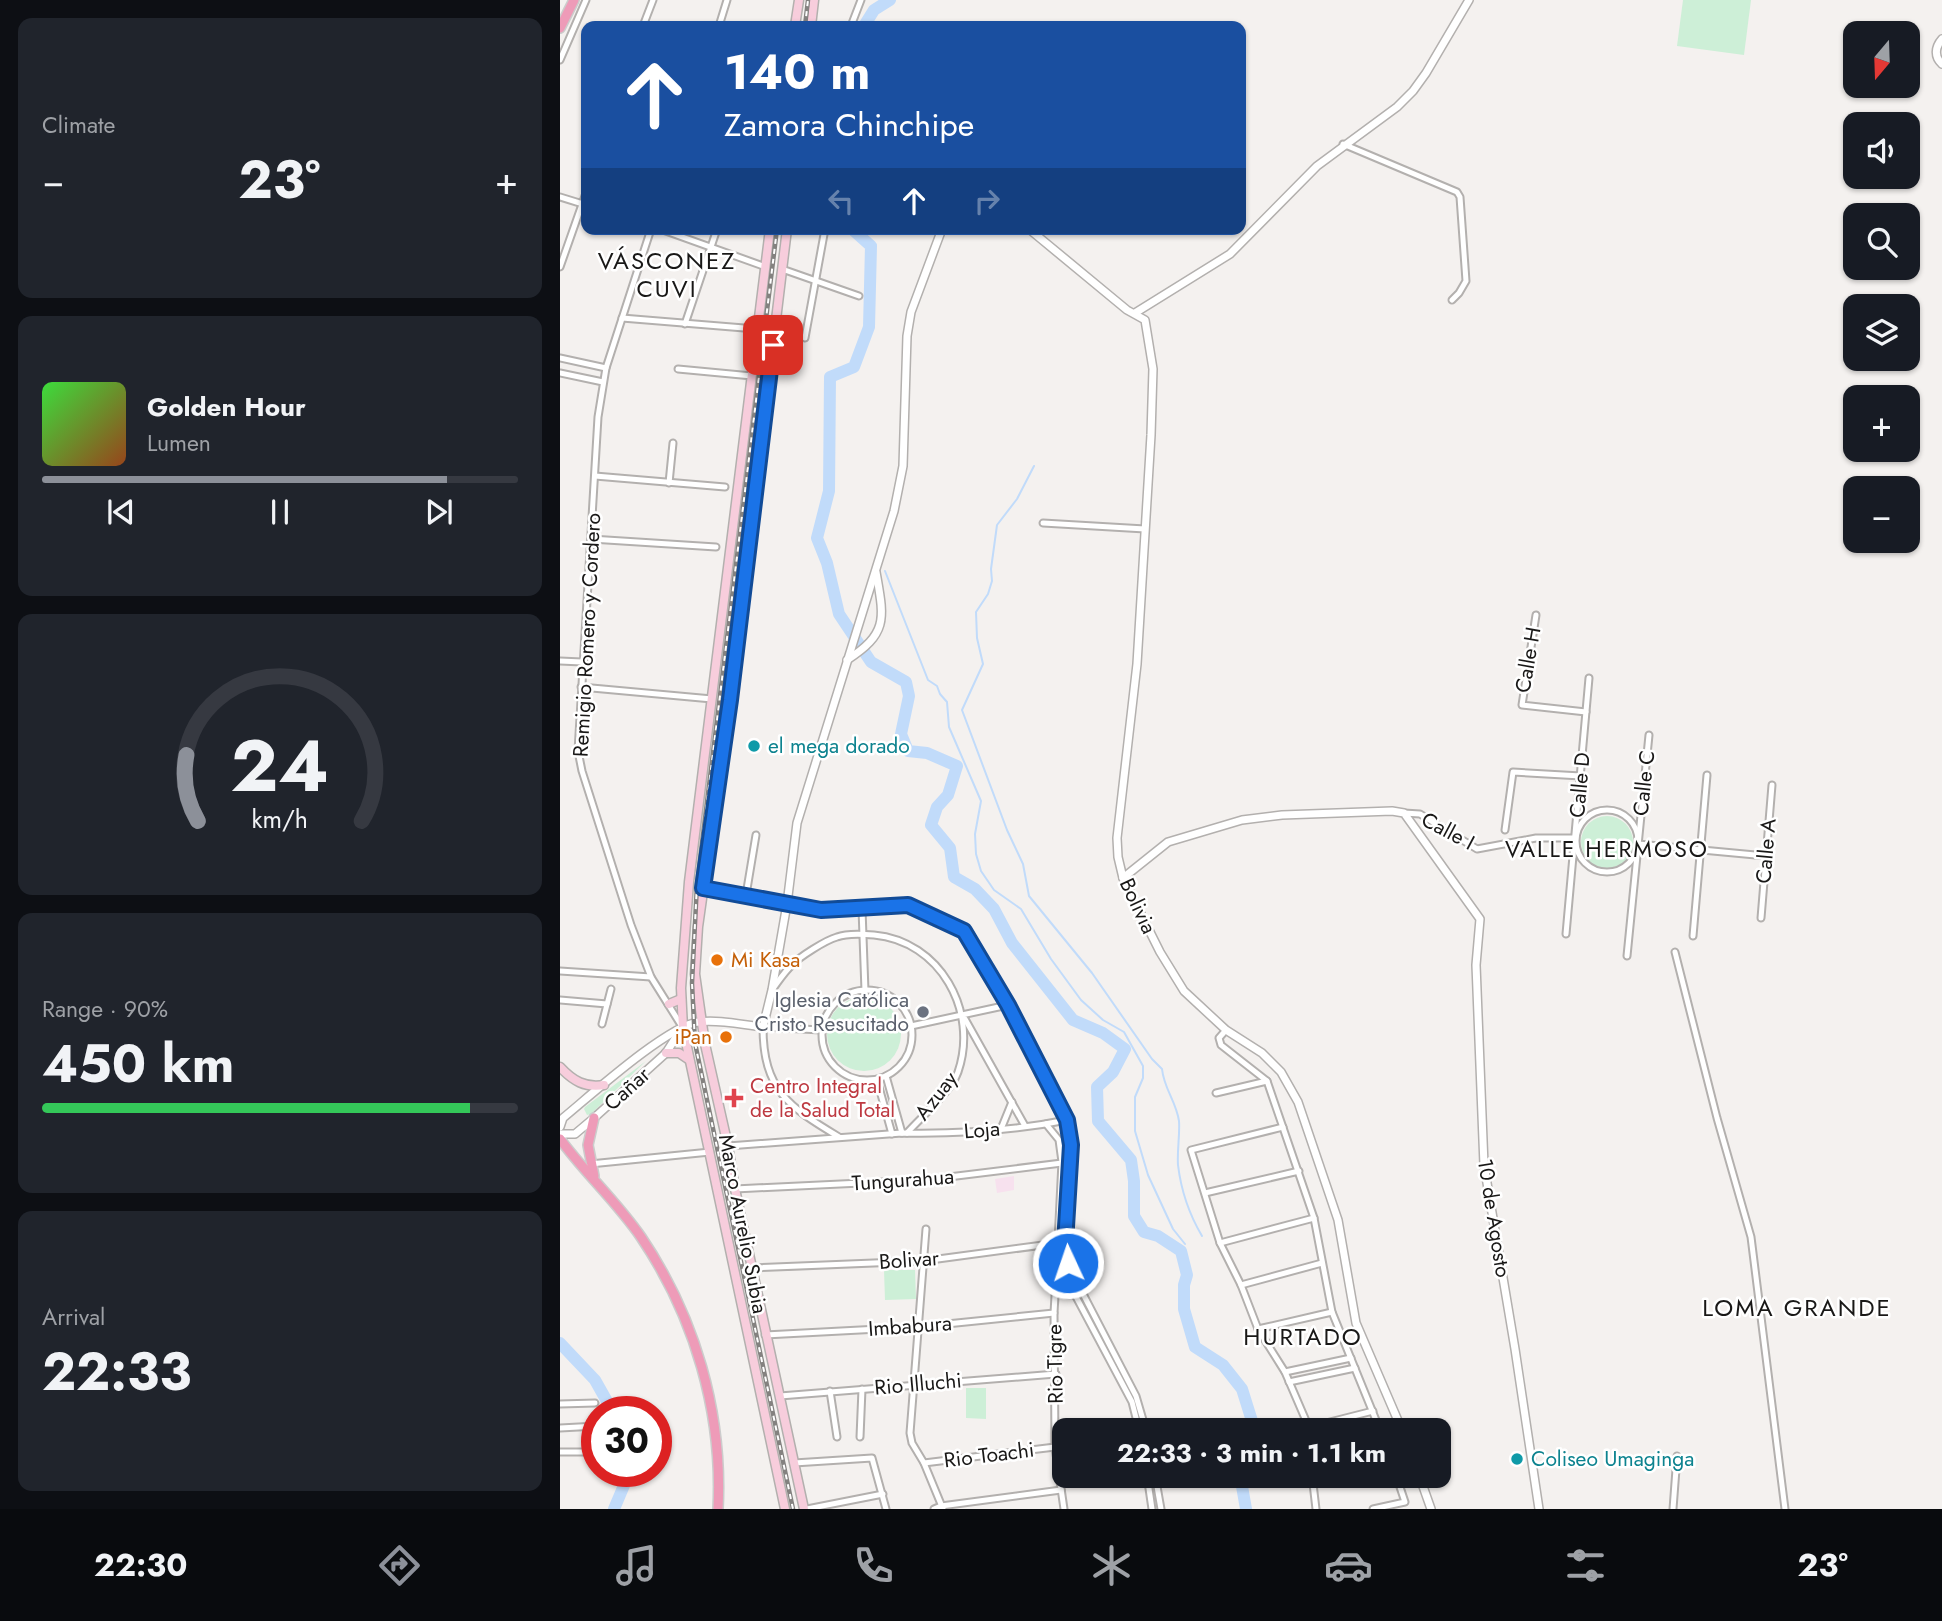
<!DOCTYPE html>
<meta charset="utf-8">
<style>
body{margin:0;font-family:Jost,sans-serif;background:#20242c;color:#f1f3f6;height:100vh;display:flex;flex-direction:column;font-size:26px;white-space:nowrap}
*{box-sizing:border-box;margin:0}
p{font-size:23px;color:#9ea1a6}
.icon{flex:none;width:38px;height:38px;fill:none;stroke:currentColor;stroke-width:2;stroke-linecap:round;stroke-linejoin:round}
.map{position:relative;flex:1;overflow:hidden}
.side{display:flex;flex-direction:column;gap:18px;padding:18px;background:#0d0f14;width:560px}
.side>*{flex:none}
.guide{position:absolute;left:21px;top:21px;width:665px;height:214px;border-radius:14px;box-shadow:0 2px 5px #0004;background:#1a4fa0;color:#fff;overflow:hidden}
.needle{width:46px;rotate:199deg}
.controls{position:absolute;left:1283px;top:21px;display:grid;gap:14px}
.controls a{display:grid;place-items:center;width:77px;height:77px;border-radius:14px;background:#171b24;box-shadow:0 2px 5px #0004;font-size:35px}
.speed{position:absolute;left:21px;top:1396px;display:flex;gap:14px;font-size:35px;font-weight:700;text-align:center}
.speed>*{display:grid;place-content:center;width:91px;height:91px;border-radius:50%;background:#171b24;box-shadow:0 2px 5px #0004;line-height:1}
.speed .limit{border:10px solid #d22;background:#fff;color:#111}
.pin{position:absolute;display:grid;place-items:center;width:60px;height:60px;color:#fff;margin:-30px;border-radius:14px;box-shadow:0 4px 10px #0006}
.me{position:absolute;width:77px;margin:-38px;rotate:357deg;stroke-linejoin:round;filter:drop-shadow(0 0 5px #0008)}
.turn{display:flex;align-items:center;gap:24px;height:147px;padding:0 28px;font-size:32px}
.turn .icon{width:91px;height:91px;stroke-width:2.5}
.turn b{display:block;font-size:49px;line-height:60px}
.lanes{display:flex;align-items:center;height:66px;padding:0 28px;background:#0003;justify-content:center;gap:35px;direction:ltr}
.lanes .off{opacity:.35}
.big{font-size:52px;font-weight:700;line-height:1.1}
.side .card{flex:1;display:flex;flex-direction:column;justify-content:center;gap:10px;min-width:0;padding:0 24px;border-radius:14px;background:#20242c}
.side .dial{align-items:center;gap:0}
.dial svg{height:182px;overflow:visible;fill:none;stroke:#363941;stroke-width:7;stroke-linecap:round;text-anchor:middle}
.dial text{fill:#f1f3f6;stroke:none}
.song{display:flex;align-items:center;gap:21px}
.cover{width:84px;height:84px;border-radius:10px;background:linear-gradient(135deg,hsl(120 70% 55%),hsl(20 70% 35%))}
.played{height:7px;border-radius:4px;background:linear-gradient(90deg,#8c9099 85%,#363941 85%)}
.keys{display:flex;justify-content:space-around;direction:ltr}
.heat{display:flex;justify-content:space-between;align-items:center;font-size:38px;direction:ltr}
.charge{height:10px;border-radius:5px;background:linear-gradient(90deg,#34c759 90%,#363941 0)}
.trip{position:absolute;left:492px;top:1418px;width:399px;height:70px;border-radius:14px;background:#171b24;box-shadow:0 2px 5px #0004;font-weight:700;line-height:70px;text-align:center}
.tabs{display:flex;height:112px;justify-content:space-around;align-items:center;background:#090b0e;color:#9ea1a6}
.tabs .icon{width:49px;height:49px}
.tabs .selected{color:#8c9099}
.tabs b{font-size:32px;color:#f1f3f6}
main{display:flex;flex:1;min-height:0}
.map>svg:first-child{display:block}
.commercial{fill:#f7e1ee}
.green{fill:#cdefd7}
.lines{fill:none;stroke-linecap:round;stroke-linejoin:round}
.stream{stroke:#c1dbfa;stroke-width:2}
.river{stroke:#c1dbfa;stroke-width:12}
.minor-casing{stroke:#b3b0ae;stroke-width:9}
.tertiary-casing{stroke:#b3b0ae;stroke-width:10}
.secondary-casing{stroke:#b3b0ae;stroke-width:11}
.primary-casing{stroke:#ccc;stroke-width:12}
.minor{stroke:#fff;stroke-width:5}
.tertiary{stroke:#fff;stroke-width:7}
.secondary{stroke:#f7cddc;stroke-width:8}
.primary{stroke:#ee9bb8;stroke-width:9}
.rail-casing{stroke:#848280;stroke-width:4.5}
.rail{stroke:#fff;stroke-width:2;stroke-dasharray:5;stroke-linecap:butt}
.route-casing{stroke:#114b97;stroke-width:18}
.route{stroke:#1a73e8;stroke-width:12}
.culture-dot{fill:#0f9aa8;stroke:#fff;stroke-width:2.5}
.food-dot{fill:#e8710a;stroke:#fff;stroke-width:2.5}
.worship-dot{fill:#6b7280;stroke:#fff;stroke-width:2.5}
.health-dot{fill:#e0444e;stroke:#fff;stroke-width:2.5}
.labels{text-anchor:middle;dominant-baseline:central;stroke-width:5;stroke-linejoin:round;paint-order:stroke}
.street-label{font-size:21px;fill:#191817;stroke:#fff}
.culture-label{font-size:21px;fill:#0d838f;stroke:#fff;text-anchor:start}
.food-label{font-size:21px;fill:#c56008;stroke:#fff;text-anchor:start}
.worship-label{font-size:21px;fill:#5b616d;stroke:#fff;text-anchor:end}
.health-label{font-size:21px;fill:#be3a42;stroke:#fff;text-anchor:start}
.neighbourhood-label{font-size:23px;letter-spacing:2px;fill:#191817;stroke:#fff}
.quarter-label{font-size:24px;letter-spacing:2px;fill:#191817;stroke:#fff}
</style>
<main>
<section class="side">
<div class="card"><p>Climate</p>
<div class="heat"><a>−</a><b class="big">23°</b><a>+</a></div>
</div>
<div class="card">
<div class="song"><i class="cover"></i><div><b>Golden Hour</b><p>Lumen</p></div></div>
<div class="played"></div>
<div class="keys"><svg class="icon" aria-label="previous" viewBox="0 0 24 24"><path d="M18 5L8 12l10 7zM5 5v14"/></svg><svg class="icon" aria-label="pause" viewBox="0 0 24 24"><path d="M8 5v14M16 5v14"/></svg><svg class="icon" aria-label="next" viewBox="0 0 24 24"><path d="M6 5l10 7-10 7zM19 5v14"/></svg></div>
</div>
<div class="card dial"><svg viewBox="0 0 100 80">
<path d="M14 69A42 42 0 1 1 86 69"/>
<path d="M14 69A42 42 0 0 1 9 40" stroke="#8c9099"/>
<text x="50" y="56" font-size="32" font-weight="700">24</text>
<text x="50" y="72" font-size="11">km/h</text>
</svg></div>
<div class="card"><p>Range · 90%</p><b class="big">450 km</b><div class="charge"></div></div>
<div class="card"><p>Arrival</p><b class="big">22:33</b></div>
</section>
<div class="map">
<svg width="1382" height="1509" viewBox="0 0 1382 1509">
<rect width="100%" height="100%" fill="#f4f1ef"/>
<polygon class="commercial" points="454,1176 454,1190 437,1193 435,1179"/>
<g class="green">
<polygon points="1123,0 1191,0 1184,55 1117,46"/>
<circle cx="1047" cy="842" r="26"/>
<circle cx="304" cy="1034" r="37"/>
<polygon points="86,1061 31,1114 27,1115 24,1109 25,1107"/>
<polygon points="324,1270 355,1270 356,1299 325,1300"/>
<polygon points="406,1388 426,1388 426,1419 406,1418"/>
</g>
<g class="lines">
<g class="stream">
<path d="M 474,466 L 457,499 L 437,525 L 431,569 L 432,581 L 428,594 L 416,612 L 417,638 L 423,664 L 402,710 L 447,830 L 463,864 L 469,896 L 532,973 L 592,1059 L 602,1069 C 604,1089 616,1101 619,1121 C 620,1135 617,1150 618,1165 C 621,1190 629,1214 642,1236"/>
<polyline points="325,571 368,680 377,686 380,694 387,702 389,727 421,801 415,834 416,854 421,871 434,890 461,909 491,959 521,1000 543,1020 564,1032 583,1066 583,1078 575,1097 575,1131 588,1175 613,1229 625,1244"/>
</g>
<g class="river">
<polyline points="304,26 314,10 330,0"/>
<polyline points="292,229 311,246 309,327 294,367 270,377 269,491 257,538 267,563 279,614 311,662 346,682 349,696 341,734 348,751 367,753 397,766 388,795 377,807 371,825 390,848 394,877 415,889 434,909 452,943 513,1020 543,1033 565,1049 553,1072 537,1087 538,1121 571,1160 574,1181 574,1216 584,1232 598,1236 621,1251 627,1275 624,1285 624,1309 635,1347 663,1365 682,1389 692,1421 691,1430"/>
<polyline points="0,1343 35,1380 53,1412"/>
<polyline points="680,1475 686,1509"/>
<polyline points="54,1509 65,1483 65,1472"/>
</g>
<g class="minor-casing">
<g id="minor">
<polyline points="83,26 93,0"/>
<polyline points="159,26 167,0"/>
<polyline points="291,26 301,0"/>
<polyline points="0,60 26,0"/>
<polyline points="783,144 897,192 900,197 906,281 899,293 892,300"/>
<polyline points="0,197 26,205"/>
<polyline points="91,229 46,368 38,417 18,751 22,771 71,925 91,977 121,1025"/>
<polyline points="100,229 206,267"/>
<polyline points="0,267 26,193"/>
<polyline points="222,269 299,296"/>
<polyline points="62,318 184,328"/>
<polyline points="125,324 157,229"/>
<polyline points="245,338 265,229"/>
<polyline points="0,358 46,368"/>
<polyline points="118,369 192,376"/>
<polyline points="0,373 43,382"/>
<polyline points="35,476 165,487"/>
<polyline points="109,483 113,443"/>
<polyline points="483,523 585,529"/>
<polyline points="31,539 156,547"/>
<polyline points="976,615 962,705 1026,712"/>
<polyline points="0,661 22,662"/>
<polyline points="21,687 152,699"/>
<circle cx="1047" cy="841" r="31"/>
<polyline points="844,813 860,814 917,849 976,838 1015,838"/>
<polyline points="945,830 953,772 1021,776"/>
<polyline points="1078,844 1206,856"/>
<polyline points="143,888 261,910 349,906 404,931 448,1005 507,1120 511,1145 505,1243 507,1263 576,1396 586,1430"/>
<polyline points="186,895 196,835"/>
<polyline points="302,909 305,991"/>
<polyline points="1201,918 1212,785"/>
<polyline points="1006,934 1029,678"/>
<polyline points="1133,936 1147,775"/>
<polyline points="1115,952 1157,1118 1191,1237 1225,1509"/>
<polyline points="1067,956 1089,735"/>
<polyline points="0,971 91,977"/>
<path d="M 212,990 C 218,982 224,972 232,965 C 239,957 266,940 277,937 C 287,933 303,934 314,935 C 380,941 419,1011 398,1072 C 391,1092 361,1117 347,1133"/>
<circle cx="307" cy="1035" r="45"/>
<polyline points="0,1000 47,1004"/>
<polyline points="405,1019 465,1126"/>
<polyline points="42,1024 51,989"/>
<polyline points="351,1026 448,1005"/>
<path d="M 261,1030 L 203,1027 C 203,1090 229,1107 279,1137"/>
<polyline points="666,1030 659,1038 661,1045 707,1081 754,1218 772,1312 820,1430"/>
<polyline points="326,1076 342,1133"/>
<polyline points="317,1080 332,1134"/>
<polyline points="656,1093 707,1081"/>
<polyline points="486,1124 499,1140 502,1162 497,1261 572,1402 579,1430"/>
<polyline points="723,1127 631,1150 660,1243 681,1285 698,1329 725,1372 750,1430"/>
<polyline points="441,1129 452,1102"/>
<path d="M 168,1146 L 342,1133 C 397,1134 453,1131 507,1120"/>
<polyline points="30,1164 150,1152"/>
<polyline points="175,1189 364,1180 510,1162"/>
<polyline points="645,1193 739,1171"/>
<polyline points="366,1229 350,1433 352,1443 364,1463 383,1509"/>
<polyline points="660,1243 754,1218"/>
<polyline points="497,1261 494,1313 495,1447 504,1509"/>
<polyline points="192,1268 363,1261 498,1243"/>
<polyline points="681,1285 762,1263"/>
<polyline points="698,1329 772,1312"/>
<polyline points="205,1335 357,1327 494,1313"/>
<polyline points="725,1372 791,1358"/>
<polyline points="729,1382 795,1368"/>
<polyline points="270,1391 277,1437"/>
<polyline points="220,1396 496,1374"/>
<polyline points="0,1404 35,1403"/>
<polyline points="750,1427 813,1411"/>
<polyline points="0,1428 37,1426"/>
<polyline points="300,1437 302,1389"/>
<polyline points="0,1452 37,1452"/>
<polyline points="234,1463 312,1458 326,1509"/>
<polyline points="364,1463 495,1447"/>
<polyline points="587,1475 592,1509"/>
<polyline points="595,1475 601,1509"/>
<polyline points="752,1475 756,1509"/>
<polyline points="247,1509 323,1494"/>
<polyline points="374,1509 381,1506 501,1490"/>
<polyline points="813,1509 845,1502 836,1475"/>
<polyline points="1113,1509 1117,1456"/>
</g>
</g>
<g class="tertiary-casing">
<g id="tertiary">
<path d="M 1382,39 C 1375,47 1374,57 1382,64"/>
<polyline points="469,229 567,310 585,320 593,369 591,435 577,664 557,838 558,857 563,878 600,952 624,991 666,1030 702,1053 721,1072 738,1102 778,1220 796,1323 842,1430"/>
<polyline points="575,313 670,254 757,166 837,107 853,91 866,73 909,0"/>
<path d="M 287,660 C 329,633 324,618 316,572"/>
<polyline points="563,878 608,842 682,820 722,815 832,811 844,813 920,919 916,965 924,1165 955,1349 979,1509"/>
<path d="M 0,1127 L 3,1118 C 31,1095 106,1027 138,1022 C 158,1019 183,1025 203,1027 L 212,990 L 227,904 L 237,823 L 334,511 L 343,466 L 347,336 L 351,312 L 382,229"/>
<polyline points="0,1134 15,1134 34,1118 106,1053 120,1031"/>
<polyline points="859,1475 871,1509"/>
</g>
</g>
<g class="secondary-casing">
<g id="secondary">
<polyline points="235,26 239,0"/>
<polyline points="251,26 254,0"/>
<polyline points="210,229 129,882 121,988 123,1028 225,1509"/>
<polyline points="227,229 170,700 138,927 135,974 145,1044 168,1146 175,1189 244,1509"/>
<polyline points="109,1004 121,999"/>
<polyline points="106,1053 119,1053 128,1059"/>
<path d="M 0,1067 C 13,1081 25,1088 44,1085"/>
</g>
</g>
<g class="primary-casing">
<g id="primary">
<polyline points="0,28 14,0"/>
<polyline points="34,1118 28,1145 34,1176"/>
<path d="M 0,1139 C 25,1173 57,1202 81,1237 C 135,1317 163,1413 158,1509"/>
</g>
</g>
<use href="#minor" class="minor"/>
<use href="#tertiary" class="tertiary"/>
<use href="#secondary" class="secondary"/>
<use href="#primary" class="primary"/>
<g class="rail-casing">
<g id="rail">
<polyline points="245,26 248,0"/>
<polyline points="217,229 137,884 132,983 135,1043 233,1509"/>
</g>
</g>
<use href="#rail" class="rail"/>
</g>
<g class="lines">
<g class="route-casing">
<polyline id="route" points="213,345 170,700 143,888 261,910 348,905 404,931 448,1005 507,1120 511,1145 505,1243 508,1263"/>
</g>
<use href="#route" class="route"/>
</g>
<g class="culture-dot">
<circle cx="194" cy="746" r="7"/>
<circle cx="957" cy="1459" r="7"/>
</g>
<g class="food-dot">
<circle cx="157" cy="960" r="7"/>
<circle cx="166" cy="1037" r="7"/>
</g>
<circle class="worship-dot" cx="363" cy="1012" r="7"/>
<path class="health-dot" d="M170.5 1087.5h7v7h7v7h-7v7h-7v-7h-7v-7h7z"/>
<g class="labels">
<g class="street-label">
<text transform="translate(27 635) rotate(-87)">Remigio Romero y Cordero</text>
<text transform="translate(968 660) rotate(-80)">Calle H</text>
<text transform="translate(1084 783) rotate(-84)">Calle C</text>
<text transform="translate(1020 785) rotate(-85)">Calle D</text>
<text transform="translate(888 831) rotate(28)">Calle I</text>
<text transform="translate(1206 851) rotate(-85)">Calle A</text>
<text transform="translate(578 906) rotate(65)">Bolivia</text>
<text transform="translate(67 1089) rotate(-42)">Cañar</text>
<text transform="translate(376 1096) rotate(-52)">Azuay</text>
<text transform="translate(422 1130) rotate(-5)">Loja</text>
<text transform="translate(343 1180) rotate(-4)">Tungurahua</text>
<text transform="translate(934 1218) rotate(81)">10 de Agosto</text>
<text transform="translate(183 1224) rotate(79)">Marco Aurelio Subia</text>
<text transform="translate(349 1260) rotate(-4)">Bolivar</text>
<text transform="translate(350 1326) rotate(-4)">Imbabura</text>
<text transform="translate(495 1364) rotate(-91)">Rio Tigre</text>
<text transform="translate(358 1384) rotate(-5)">Rio Illuchi</text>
<text transform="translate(429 1455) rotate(-7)">Rio Toachi</text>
</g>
<g class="culture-label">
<text x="208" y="746">el mega dorado</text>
<text x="971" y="1459">Coliseo Umaginga</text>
</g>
<g class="food-label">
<text x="171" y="960">Mi Kasa</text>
<text x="152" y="1037" text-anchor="end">iPan</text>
</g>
<g class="worship-label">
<text x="349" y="1000">Iglesia Católica<tspan x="349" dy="24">Cristo Resucitado</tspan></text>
</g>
<g class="health-label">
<text x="190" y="1086">Centro Integral<tspan x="190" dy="24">de la Salud Total</tspan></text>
</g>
<g class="neighbourhood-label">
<text x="1047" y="849">VALLE HERMOSO</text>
</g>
<g class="quarter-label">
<text x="107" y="260">VÁSCONEZ<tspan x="107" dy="28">CUVI</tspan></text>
<text x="1237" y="1307">LOMA GRANDE</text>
<text x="743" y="1336">HURTADO</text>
</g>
</g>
</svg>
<div class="controls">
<a><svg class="needle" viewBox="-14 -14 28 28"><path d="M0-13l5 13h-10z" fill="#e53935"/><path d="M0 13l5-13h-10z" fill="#9ea1a6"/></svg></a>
<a><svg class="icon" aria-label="sound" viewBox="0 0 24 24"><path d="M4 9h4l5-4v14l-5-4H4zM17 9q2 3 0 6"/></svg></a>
<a><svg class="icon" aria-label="search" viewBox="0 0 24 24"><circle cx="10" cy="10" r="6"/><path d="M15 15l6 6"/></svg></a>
<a><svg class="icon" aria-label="layers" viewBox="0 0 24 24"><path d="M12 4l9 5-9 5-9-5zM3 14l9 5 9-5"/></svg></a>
<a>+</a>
<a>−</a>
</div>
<div class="speed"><div class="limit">30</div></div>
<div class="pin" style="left:213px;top:345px;background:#d93025"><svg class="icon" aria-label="arrive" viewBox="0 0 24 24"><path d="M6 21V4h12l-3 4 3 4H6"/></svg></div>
<svg class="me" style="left:508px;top:1263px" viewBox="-20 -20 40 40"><circle r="17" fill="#1a73e8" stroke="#fff" stroke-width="3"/><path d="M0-11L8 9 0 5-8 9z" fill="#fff"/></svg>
<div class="trip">22:33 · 3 min · 1.1 km</div>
<div class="guide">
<div class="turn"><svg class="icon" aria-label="ahead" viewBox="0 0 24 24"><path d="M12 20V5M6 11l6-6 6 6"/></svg><div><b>140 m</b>Zamora Chinchipe</div></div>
<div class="lanes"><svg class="icon off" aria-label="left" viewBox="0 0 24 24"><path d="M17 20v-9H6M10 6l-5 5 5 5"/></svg><svg class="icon" aria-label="ahead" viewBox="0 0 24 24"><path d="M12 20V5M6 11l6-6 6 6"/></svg><svg class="icon off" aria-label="right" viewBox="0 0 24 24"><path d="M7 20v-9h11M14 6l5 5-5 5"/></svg></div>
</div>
</div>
</main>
<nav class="tabs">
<b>22:30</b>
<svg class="icon selected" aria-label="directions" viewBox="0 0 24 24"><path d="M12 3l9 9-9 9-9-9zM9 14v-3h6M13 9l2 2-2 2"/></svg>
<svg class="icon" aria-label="music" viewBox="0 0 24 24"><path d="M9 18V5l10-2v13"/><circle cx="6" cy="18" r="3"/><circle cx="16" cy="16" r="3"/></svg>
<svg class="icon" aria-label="phone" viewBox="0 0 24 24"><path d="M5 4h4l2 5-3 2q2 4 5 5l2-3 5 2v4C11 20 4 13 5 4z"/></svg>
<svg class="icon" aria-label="climate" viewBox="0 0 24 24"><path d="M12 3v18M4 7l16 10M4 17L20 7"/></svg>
<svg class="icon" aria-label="car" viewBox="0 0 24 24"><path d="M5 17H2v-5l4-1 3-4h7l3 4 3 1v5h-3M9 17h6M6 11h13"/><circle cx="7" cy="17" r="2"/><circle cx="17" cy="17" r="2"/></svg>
<svg class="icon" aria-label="filters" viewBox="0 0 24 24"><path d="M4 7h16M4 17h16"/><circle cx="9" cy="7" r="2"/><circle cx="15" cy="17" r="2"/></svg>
<b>23°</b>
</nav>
